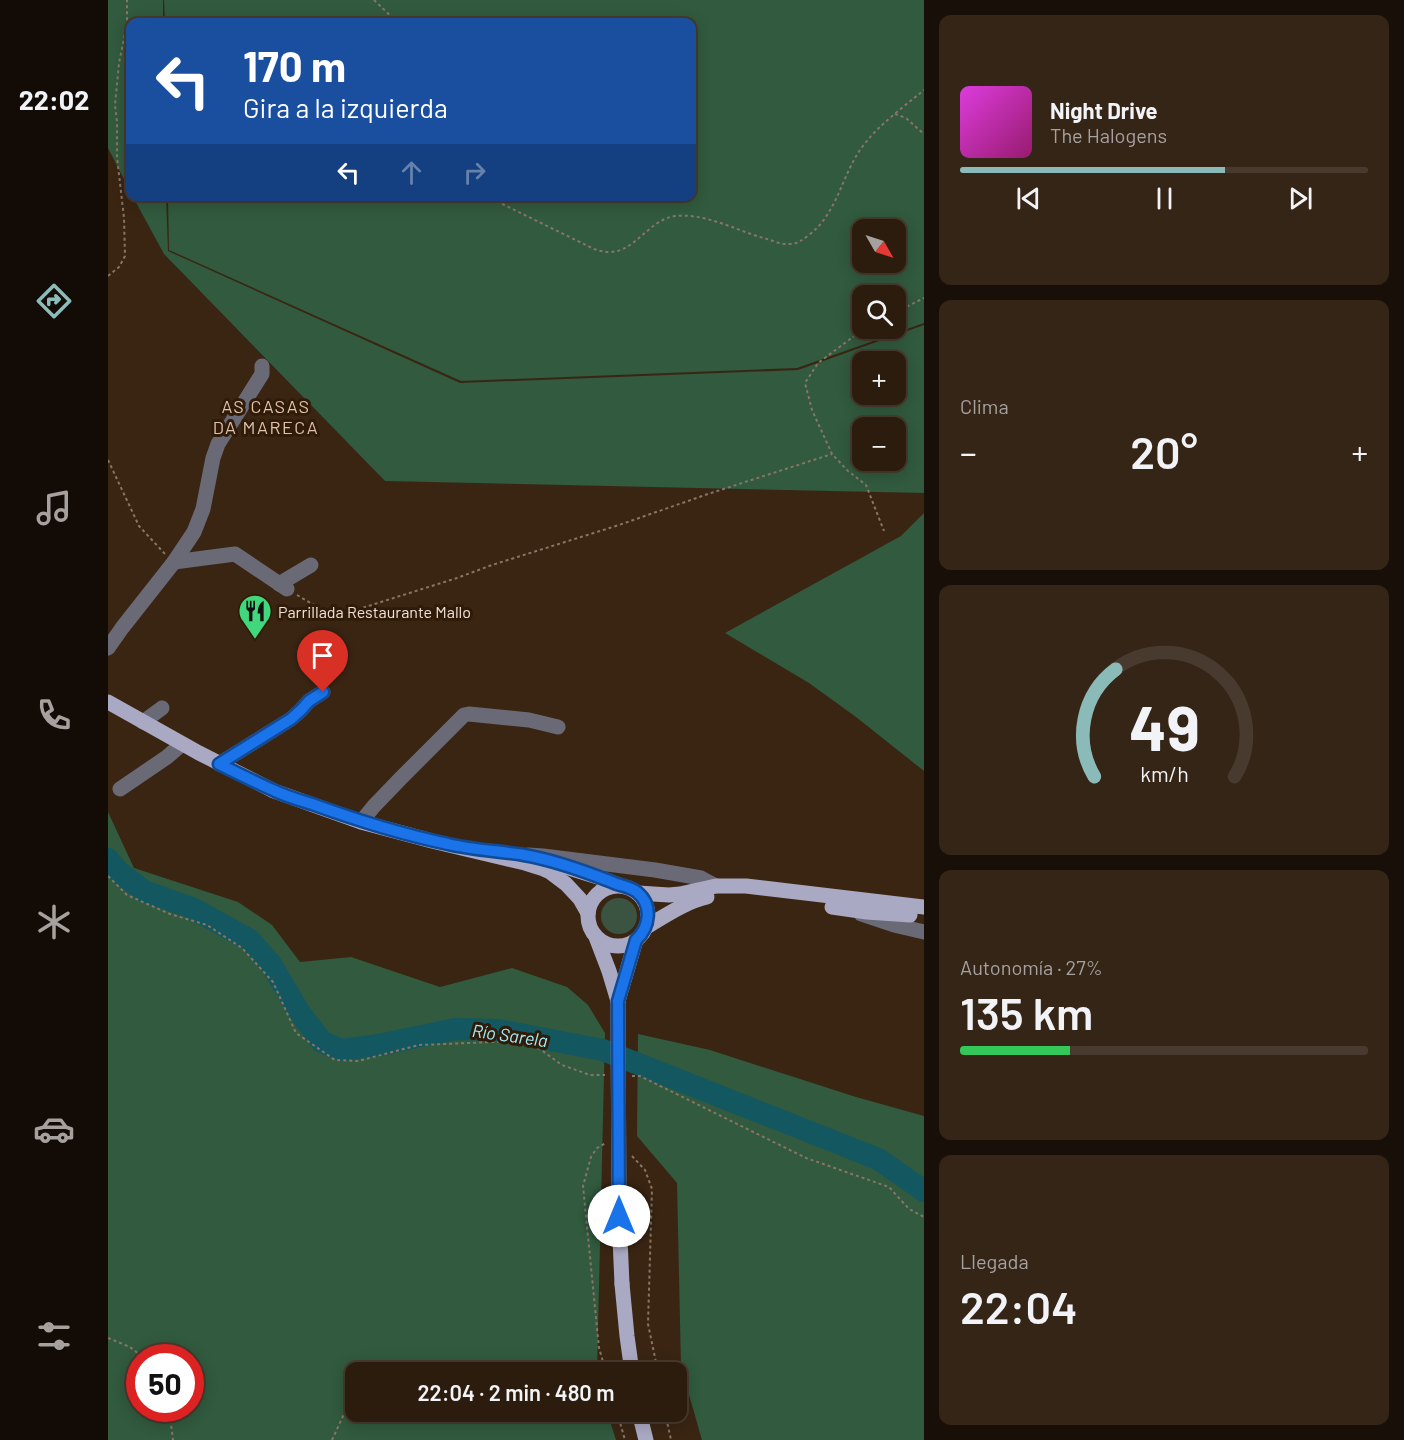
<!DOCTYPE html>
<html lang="es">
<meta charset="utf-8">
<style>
body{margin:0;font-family:Barlow,sans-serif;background:#342517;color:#f1f3f6;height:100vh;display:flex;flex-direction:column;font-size:22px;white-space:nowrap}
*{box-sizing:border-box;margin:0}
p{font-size:20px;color:#a6a19e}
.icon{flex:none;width:33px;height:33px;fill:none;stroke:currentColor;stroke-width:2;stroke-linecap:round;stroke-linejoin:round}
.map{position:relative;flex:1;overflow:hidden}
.panel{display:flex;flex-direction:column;gap:15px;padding:15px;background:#180f08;width:480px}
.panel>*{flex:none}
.guide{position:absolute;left:18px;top:18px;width:570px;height:183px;border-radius:12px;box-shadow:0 3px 15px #0003,0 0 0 2px #483a2e;background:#1a4fa0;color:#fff;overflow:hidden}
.needle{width:39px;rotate:129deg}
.tools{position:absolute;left:744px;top:219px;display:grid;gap:12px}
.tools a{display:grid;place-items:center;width:54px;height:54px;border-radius:12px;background:#2c1c0e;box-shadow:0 3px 15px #0003,0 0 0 2px #483a2e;font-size:30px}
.speed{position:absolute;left:18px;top:1344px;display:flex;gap:12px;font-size:30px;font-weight:700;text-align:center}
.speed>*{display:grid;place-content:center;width:78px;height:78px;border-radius:50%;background:#2c1c0e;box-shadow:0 3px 15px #0003,0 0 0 2px #483a2e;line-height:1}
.speed .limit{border:9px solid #d22;background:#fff;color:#111}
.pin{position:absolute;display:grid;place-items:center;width:51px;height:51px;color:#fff;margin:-62px -26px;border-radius:50% 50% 50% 0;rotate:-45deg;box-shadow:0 0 6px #0007}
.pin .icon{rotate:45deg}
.me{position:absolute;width:66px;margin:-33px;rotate:0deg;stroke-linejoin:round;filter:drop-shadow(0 0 4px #0008)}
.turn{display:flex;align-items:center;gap:21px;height:126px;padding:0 18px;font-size:27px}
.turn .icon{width:78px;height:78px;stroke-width:2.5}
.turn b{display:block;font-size:42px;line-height:51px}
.lanes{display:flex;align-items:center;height:57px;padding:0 18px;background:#0003;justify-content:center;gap:30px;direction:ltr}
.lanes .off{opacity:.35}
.big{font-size:45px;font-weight:600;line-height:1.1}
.panel .tile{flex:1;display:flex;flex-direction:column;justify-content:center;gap:9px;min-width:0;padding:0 21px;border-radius:12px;background:#342517}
.panel .dial{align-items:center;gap:0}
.dial svg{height:156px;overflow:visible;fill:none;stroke:#483a2e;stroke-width:7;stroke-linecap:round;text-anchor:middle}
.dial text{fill:#f1f3f6;stroke:none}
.song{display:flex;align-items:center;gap:18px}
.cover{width:72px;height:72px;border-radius:9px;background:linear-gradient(135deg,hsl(300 70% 55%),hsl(320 70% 35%))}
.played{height:6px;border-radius:3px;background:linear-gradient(90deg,#8bbbb9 65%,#483a2e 65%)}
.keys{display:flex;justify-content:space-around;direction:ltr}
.heat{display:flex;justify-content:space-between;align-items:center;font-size:33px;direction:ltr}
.charge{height:9px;border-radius:4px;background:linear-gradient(90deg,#34c759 27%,#483a2e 0)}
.trip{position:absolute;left:237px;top:1362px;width:342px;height:60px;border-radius:12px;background:#2c1c0e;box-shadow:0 3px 15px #0003,0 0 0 2px #483a2e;font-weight:600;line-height:60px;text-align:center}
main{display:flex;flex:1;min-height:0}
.menu{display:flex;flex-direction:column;width:108px;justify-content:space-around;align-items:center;background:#120b06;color:#a6a19e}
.menu .icon{width:42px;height:42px}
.menu .on{color:#8bbbb9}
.menu b{font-size:27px;color:#f1f3f6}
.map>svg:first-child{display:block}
.green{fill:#3b5341}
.forest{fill:#315a3e;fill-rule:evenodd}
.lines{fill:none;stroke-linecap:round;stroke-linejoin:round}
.river{stroke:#135761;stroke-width:22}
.path{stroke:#887566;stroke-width:2;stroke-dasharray:3 3;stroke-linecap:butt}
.minor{stroke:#6a6a77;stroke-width:15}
.major{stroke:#aaa9c3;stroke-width:15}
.major-bridge{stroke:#aaa9c3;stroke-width:15}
.route-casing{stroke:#114b97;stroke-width:15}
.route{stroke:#1a73e8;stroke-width:10}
.labels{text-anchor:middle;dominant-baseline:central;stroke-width:6;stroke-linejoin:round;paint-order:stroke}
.poi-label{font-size:16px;fill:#f1e2d7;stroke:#301b09;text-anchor:start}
.neighbourhood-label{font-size:18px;letter-spacing:1.5px;fill:#dec2ac;stroke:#301b09}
.water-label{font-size:18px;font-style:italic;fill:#a2edfb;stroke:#301b09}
</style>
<main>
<nav class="menu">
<b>22:02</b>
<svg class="icon on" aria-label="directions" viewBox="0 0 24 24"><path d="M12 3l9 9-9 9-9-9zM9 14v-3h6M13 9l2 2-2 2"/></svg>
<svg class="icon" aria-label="music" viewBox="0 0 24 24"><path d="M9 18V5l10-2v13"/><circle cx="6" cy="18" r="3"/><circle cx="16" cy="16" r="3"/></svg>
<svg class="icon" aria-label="phone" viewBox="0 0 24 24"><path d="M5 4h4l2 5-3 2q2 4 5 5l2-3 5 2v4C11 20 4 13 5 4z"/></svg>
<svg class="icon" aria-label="climate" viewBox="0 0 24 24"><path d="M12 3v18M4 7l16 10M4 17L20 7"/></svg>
<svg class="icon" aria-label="car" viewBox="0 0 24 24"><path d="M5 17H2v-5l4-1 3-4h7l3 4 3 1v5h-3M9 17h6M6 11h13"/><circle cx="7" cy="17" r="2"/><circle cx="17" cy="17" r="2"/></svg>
<svg class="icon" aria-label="filters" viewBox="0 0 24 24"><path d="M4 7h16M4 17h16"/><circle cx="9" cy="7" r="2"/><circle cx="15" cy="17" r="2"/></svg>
</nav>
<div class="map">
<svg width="816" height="1440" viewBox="0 0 816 1440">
<rect width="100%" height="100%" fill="#3a2513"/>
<circle class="green" cx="511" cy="916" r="18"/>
<g class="forest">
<polygon points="0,0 55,0 55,22 22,22 22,191 0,148"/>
<path d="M 56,0 L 816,0 L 816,323 L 689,368 L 353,381 L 61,250 L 60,197 L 584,196 L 584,22 L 57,22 ZM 754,230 L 788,230 L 788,262 L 754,262 ZM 754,296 L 788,296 L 788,328 L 754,328 Z"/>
<path d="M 25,197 L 58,197 L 60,251 L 352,383 L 690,370 L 816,325 L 816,493 L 277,481 L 56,254 ZM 754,362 L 788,362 L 788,394 L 754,394 ZM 754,428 L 788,428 L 788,460 L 754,460 Z"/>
<polygon points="816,513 816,771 748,717 701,683 617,633 793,536"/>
<path d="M 0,812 L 26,868 L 130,902 L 164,925 L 192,962 L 243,957 L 332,987 L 404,968 L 459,987 L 480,1005 L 497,1033 L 489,1372 L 248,1372 L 248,1412 L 499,1412 L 508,1440 L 0,1440 ZM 32,1358 L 82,1358 L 82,1408 L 32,1408 Z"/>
<polygon points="530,1034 602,1050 748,1097 816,1116 816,1440 594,1440 573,1367 569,1183 529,1136"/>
</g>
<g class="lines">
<polyline class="river" points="0,859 11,872 36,891 84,908 142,940 163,964 192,1013 214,1042 234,1050 271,1045 347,1029 390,1030 495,1050 770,1159 816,1191"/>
<g class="path">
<polyline points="266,0 289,22"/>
<polyline points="787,114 798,118 816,134"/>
<path d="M 378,196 L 486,249 C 490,250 495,252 500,252 C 527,253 540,220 567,216 C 599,213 629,231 659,239 C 666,241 674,245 681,244 C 690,244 694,240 701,235 C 728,214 733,180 750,153 C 766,128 793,109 816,90"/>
<polyline points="0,276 11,267 17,256 16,218 9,157 9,122 7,105 11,63 19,24 19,0"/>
<polyline points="788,312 816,298"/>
<polyline points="757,328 710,363 697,383 704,410 724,454 740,471 758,485 776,531"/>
<polyline points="0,460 31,526 57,554"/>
<polyline points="189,595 220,613 235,614 349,578 384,565 511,525 600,494 724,454"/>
<polyline points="0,876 19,895 62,914 99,925 134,948 165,982 188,1033 227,1060 250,1061 311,1045 410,1041 429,1047 454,1065 482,1075 497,1075"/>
<polyline points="524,1076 532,1076 698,1158 781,1187 801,1209 816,1217"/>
<polyline points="524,1156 537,1170 544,1189 540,1324 550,1372"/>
<polyline points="0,1338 22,1347 36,1358"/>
<polyline points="498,1372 491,1348 475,1186 483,1157 489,1148 498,1143"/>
<polyline points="61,1408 65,1440"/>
<polyline points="509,1412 517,1440"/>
<polyline points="557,1412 563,1440"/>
<polyline points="224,1440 247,1390"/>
</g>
<g class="minor">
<polyline points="66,562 127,554 179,589"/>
<polyline points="171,584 203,565"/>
<polyline points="0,648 14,628 66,562 86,532 95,509 105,458 110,444 154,374 154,366"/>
<polyline points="35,722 54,708"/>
<polyline points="111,764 183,719 193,710 201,701 215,692"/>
<polyline points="12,789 59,757 74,744"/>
<polyline points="253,822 266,806 294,777 356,715 361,714 421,720 450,727"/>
<polyline points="420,855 435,856 547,870 593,878 608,886"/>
<path d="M 781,909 C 795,914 792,921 802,928"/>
<polyline points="753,914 786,925 816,932"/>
</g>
<g class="major">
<polyline points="0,702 91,753 166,791 253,822 324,841 417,863 433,868 442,872 458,884 472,899 480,913"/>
<polyline points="429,858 490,877 511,885"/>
<circle cx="510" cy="916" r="30"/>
<polyline points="530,893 561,895 572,894 608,886 638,886 816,907"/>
<polyline points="724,907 759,912 802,915"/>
<path d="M 538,927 C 557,916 577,902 599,897"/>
<polyline points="488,937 501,971 510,1001"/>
<polyline points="510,1001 528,940"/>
<polyline points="514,1284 519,1336 524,1372"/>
<polyline points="531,1412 538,1440"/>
</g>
<polyline class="major-bridge" points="510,1001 511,1216 514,1284"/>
</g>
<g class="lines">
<g class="route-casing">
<path id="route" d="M 215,692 L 201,701 L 193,710 L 183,719 L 111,764 C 129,773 147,782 165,790 C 177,796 191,800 204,804 C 248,820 293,834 340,844 C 365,850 391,851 416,855 C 446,860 476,871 504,882 C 512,886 521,886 529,892 C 545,905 542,927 528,940 L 510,1001 L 511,1216"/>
</g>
<use href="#route" class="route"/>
</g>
<defs>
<g id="restaurant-pin" transform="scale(1.725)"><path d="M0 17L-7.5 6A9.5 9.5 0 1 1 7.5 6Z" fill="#41d77c" stroke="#301b09"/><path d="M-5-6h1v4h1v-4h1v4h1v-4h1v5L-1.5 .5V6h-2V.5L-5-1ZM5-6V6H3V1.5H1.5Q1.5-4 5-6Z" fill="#111"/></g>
</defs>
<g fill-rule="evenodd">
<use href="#restaurant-pin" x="147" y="611"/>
</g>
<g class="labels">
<g class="poi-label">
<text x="170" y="611">Parrillada Restaurante Mallo</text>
</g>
<g class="neighbourhood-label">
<text x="158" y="406">AS CASAS<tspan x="158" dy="21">DA MARECA</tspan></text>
</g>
<g class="water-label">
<text transform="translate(402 1035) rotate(8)">Río Sarela</text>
</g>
</g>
</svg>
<div class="tools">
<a><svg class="needle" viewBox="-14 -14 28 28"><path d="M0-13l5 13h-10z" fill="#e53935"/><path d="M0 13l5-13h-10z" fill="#a6a19e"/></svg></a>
<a><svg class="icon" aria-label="search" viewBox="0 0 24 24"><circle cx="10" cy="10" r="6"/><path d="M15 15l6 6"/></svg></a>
<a>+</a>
<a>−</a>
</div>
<div class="speed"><div class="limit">50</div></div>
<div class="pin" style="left:215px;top:692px;background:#d93025"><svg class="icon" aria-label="arrive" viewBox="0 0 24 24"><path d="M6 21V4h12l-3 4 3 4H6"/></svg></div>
<svg class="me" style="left:511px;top:1216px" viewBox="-20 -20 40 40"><circle r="19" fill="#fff"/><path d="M0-13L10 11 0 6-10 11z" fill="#1a73e8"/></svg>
<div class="trip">22:04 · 2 min · 480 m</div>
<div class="guide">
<div class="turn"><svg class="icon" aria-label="left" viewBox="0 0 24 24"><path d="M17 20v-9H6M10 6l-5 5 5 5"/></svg><div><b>170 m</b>Gira a la izquierda</div></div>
<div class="lanes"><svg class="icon" aria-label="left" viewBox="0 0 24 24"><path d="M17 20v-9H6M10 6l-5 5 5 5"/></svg><svg class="icon off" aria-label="ahead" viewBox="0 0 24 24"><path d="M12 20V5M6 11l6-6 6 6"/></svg><svg class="icon off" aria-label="right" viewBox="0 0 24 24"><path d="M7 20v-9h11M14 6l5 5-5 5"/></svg></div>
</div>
</div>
<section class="panel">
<div class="tile">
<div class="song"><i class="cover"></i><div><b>Night Drive</b><p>The Halogens</p></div></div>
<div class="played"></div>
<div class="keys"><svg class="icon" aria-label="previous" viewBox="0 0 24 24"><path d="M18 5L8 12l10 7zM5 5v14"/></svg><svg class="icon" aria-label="pause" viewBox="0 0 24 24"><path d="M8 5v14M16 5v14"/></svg><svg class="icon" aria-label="next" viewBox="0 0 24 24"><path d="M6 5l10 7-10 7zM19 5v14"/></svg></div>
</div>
<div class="tile"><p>Clima</p>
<div class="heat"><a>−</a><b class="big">20°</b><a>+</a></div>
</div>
<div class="tile dial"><svg viewBox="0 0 100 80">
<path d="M14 69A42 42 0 1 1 86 69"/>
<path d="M14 69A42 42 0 0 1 25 14" stroke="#8bbbb9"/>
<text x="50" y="56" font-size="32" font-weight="700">49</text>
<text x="50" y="72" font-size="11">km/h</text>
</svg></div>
<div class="tile"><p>Autonomía · 27%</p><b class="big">135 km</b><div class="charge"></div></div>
<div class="tile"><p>Llegada</p><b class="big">22:04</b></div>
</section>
</main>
